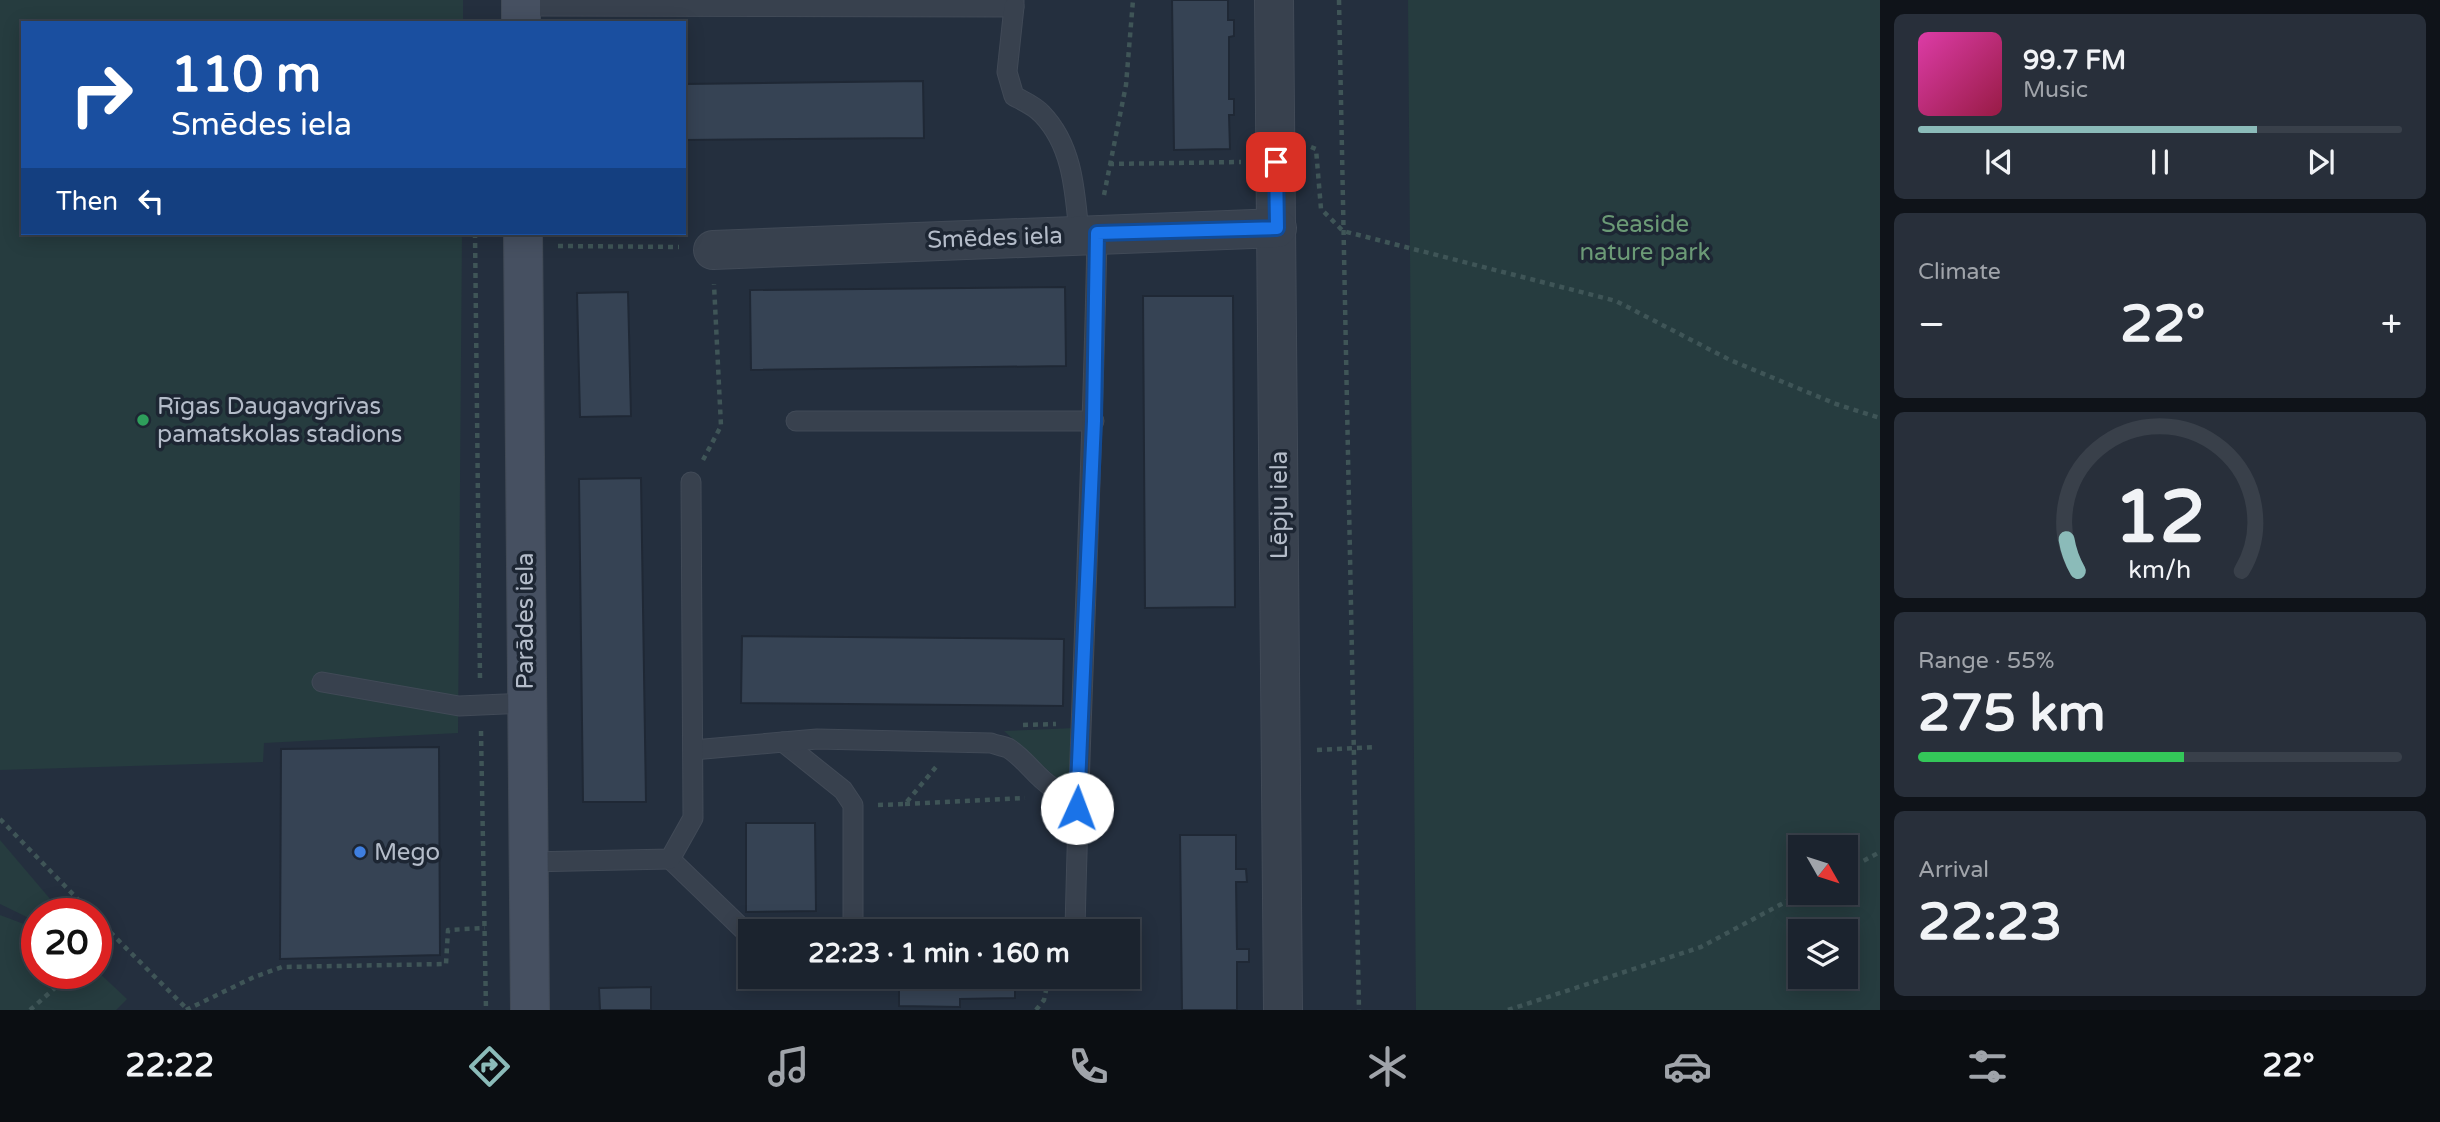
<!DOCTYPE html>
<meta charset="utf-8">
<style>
body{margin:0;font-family:"Varela Round",sans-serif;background:#282f3a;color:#f1f3f6;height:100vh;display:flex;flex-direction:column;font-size:26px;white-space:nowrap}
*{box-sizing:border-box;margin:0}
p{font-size:23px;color:#a0a4aa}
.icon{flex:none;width:38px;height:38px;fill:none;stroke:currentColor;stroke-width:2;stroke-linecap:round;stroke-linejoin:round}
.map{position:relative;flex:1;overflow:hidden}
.side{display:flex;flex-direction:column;gap:14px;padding:14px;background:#0f1319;width:560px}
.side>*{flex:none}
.guide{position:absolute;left:21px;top:21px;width:665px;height:214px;border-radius:0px;box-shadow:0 4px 18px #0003,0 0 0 2px #39404a;background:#1a4fa0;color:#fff;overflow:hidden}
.needle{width:46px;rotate:129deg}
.controls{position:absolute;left:1788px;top:835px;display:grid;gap:14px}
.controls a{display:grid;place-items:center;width:70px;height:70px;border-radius:0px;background:#1b232e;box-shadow:0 4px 18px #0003,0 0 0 2px #39404a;font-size:35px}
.speed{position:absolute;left:21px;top:898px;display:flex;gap:14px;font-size:35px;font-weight:700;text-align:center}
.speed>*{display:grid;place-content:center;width:91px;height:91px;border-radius:50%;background:#1b232e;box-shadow:0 4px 18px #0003,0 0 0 2px #39404a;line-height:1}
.speed .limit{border:10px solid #d22;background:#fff;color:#111}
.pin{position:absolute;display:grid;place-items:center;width:60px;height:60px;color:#fff;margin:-30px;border-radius:14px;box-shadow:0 4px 10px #0006}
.me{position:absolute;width:77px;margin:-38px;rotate:2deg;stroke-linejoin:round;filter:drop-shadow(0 0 5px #0008)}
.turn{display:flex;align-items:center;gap:24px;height:147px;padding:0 35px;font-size:32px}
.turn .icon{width:91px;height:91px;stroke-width:2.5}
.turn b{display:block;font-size:49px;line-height:60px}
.then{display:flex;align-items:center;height:66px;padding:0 35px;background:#0003;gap:14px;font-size:26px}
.big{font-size:52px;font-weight:700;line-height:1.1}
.side .card{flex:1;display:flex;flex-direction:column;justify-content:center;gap:10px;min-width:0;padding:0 24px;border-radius:10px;background:#282f3a}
.side .dial{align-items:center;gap:0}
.dial svg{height:182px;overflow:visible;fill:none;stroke:#39404a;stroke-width:7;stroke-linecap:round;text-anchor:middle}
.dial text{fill:#f1f3f6;stroke:none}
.song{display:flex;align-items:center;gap:21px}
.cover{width:84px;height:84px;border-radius:10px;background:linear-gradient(135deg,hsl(320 70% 55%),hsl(340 70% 35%))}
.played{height:7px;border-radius:4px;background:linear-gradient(90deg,#8bbbb9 70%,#39404a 70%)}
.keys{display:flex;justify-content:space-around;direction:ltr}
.heat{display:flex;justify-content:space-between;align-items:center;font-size:38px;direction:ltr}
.charge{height:10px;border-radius:5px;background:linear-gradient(90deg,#34c759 55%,#39404a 0)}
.trip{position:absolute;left:738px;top:919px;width:402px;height:70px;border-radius:0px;background:#1b232e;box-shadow:0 4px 18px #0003,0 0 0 2px #39404a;font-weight:700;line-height:70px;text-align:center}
.menu{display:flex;height:112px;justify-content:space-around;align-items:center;background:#0b0e12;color:#a0a4aa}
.menu .icon{width:49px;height:49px}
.menu .current{color:#8bbbb9}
.menu b{font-size:32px;color:#f1f3f6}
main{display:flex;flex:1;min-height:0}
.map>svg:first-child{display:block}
.green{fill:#263c3f;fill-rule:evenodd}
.building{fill:#364354;stroke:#1f2835;stroke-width:2}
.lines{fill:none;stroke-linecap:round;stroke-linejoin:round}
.lane-casing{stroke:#414a57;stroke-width:21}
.street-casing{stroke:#414a57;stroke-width:40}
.secondary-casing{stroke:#414a57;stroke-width:40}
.path{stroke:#3f5557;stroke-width:4.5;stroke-dasharray:5 5;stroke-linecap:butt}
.lane{stroke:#38414e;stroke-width:19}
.street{stroke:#38414e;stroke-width:38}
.secondary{stroke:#465061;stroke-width:38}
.route-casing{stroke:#114b97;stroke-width:18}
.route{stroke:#1a73e8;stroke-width:12}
.leisure-dot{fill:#2e9e5b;stroke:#1d2633;stroke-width:2.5}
.shop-dot{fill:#3f7fe0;stroke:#1d2633;stroke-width:2.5}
.labels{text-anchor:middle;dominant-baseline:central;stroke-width:7;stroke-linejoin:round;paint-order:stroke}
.park-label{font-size:24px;fill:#6b9a76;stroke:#1d2633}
.street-label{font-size:24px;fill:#b4bcc9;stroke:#1d2633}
.poi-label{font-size:24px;fill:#b4bcc9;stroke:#1d2633;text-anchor:start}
</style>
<main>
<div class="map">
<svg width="1880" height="1010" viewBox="0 0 1880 1010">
<rect width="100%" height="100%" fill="#242f3e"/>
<g class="green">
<polygon points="0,0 463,0 463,23 23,23 23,233 462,233 458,733 264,743 263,762 0,770"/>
<path d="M 1408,0 L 1880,0 L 1880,1010 L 1416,1010 ZM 1801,847 L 1846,847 L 1846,892 L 1801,892 ZM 1801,931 L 1846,931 L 1846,976 L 1801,976 Z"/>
<polygon points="1075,728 1071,780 1061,782 1004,731"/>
<polygon points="0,840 62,913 37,914 37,922 0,904"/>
<polygon points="0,915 37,929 37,973 96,973 96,970 127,999 116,1010 0,1010"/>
</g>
<g class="building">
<polygon points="1172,0 1228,0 1228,20 1234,20 1234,36 1229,37 1229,99 1234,99 1234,115 1229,115 1230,149 1174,150"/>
<polygon points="923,81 924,138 684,140 684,84"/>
<polygon points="1065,287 1066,366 751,370 750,290"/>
<polygon points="628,292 631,416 580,417 577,293"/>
<polygon points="1143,296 1233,296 1235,607 1145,608"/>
<polygon points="641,478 646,802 583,802 579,479"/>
<polygon points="742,636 1064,639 1063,706 741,703"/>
<polygon points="439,747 440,955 280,959 281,749"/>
<polygon points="746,823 815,823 816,911 746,912"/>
<polygon points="1180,835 1236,835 1236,869 1246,869 1247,882 1236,882 1237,949 1249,949 1249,962 1237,962 1237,1010 1182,1010"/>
<rect x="899" y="920" width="49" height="11"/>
<polygon points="899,976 1015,976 1015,998 960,999 960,1007 899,1006"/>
<polygon points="651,987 651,1010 600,1010 599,988"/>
</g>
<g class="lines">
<g class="lane-casing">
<g id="lane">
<polyline points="521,6 1014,7 1014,0"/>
<path d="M 1014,7 L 1007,72 L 1014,96 C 1023,101 1035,106 1042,114 C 1073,146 1075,192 1079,234"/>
<polyline points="796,421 1094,421"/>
<polyline points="322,682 459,706 526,703"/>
<polyline points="783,742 843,790 853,805 853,922"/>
<path d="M 693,750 L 817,739 L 991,743 C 996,745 1003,746 1008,748 C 1033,763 1044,796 1077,792"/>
<polyline points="670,859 751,937"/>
<polyline points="528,862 670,859 693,818 691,482"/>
<path d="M 1075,931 C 1080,698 1093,466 1097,233"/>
</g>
</g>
<g class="street-casing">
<g id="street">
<polyline points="1274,0 1283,1010"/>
<polyline points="713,250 1277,228"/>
</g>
</g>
<g class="secondary-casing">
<g id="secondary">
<polyline points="521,0 521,23"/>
<polyline points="523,233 530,1010"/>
</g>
</g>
<g class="path">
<polyline points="1339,0 1359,1010"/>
<polyline points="1311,147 1316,149 1321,209 1343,231 1616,301 1730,360 1836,404 1880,418"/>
<polyline points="1109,164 1241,162"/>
<polyline points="1104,195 1126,85 1133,0"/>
<polyline points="475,233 480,680"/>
<polyline points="558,246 679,247"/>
<polyline points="703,460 721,426 714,284"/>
<polyline points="1023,725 1056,724"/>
<polyline points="481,731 486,1010"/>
<polyline points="1317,750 1375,747"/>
<polyline points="905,804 1025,798"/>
<polyline points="878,805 905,804 936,767"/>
<polyline points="0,819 92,914"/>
<polyline points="1846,870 1880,852"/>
<polyline points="96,918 187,1009"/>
<polyline points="96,951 112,936"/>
<polyline points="30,1010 72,973"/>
<polyline points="186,1010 254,977 282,967 446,964 448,930 485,928"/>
<polyline points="1036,1010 1044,1000 1049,976"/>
<polyline points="1508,1010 1701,947 1804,892"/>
</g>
<use href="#lane" class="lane"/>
<use href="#street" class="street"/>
<use href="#secondary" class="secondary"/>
</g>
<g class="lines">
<g class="route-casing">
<polyline id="route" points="1077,808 1094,421 1097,233 1277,228 1276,162"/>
</g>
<use href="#route" class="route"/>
</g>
<circle class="leisure-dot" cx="143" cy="420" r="7"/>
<circle class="shop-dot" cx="360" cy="852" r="7"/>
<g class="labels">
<g class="park-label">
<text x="1645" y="224">Seaside<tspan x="1645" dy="28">nature park</tspan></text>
</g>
<g class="street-label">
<text transform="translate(995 238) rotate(-2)">Smēdes iela</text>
<text transform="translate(1279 505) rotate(-90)">Lēpju iela</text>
<text transform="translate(525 621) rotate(-90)">Parādes iela</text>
</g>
<g class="poi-label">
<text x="157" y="406">Rīgas Daugavgrīvas<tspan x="157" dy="28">pamatskolas stadions</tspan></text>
<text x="374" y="852">Mego</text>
</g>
</g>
</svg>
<div class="controls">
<a><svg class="needle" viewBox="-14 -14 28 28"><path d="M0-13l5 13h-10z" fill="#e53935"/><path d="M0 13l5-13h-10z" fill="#a0a4aa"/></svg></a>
<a><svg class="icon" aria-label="layers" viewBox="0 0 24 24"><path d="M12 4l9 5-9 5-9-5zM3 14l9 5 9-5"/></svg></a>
</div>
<div class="speed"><div class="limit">20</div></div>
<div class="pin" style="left:1276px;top:162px;background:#d93025"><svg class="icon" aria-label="arrive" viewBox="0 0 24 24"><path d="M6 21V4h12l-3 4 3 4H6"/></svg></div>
<svg class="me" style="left:1077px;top:808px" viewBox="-20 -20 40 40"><circle r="19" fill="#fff"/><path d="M0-13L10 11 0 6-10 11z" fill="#1a73e8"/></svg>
<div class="trip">22:23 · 1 min · 160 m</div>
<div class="guide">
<div class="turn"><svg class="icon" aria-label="right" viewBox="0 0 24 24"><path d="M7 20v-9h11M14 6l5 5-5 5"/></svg><div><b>110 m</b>Smēdes iela</div></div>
<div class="then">Then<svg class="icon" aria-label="left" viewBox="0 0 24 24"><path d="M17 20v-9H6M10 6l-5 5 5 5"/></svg></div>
</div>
</div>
<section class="side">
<div class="card">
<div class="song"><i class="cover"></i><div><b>99.7 FM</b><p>Music</p></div></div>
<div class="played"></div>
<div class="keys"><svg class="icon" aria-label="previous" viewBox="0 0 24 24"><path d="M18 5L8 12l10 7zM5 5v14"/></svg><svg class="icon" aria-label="pause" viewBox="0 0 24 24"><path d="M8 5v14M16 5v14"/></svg><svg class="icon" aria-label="next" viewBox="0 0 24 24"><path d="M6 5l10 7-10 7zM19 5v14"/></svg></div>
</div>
<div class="card"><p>Climate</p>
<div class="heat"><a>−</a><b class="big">22°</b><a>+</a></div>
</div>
<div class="card dial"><svg viewBox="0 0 100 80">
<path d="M14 69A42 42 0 1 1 86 69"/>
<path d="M14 69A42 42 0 0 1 9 55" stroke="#8bbbb9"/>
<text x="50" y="56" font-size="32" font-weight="700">12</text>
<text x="50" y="72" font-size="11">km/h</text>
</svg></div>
<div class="card"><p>Range · 55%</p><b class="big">275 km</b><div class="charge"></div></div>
<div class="card"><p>Arrival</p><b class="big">22:23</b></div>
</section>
</main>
<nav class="menu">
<b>22:22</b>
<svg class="icon current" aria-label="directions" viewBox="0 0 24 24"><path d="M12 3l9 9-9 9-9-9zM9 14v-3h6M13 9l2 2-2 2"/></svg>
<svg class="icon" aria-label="music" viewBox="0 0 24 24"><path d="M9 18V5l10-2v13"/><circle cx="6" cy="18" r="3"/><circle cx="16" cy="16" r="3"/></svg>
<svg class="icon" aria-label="phone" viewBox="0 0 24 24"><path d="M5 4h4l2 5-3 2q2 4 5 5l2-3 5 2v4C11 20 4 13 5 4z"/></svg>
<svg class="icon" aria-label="climate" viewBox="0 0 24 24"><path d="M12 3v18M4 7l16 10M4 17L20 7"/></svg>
<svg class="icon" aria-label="car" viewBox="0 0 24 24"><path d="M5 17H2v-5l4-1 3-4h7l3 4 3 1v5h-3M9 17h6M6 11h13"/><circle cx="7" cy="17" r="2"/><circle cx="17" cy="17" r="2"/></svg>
<svg class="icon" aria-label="filters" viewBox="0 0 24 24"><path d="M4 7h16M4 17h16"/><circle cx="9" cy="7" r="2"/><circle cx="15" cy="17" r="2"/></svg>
<b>22°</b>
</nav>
